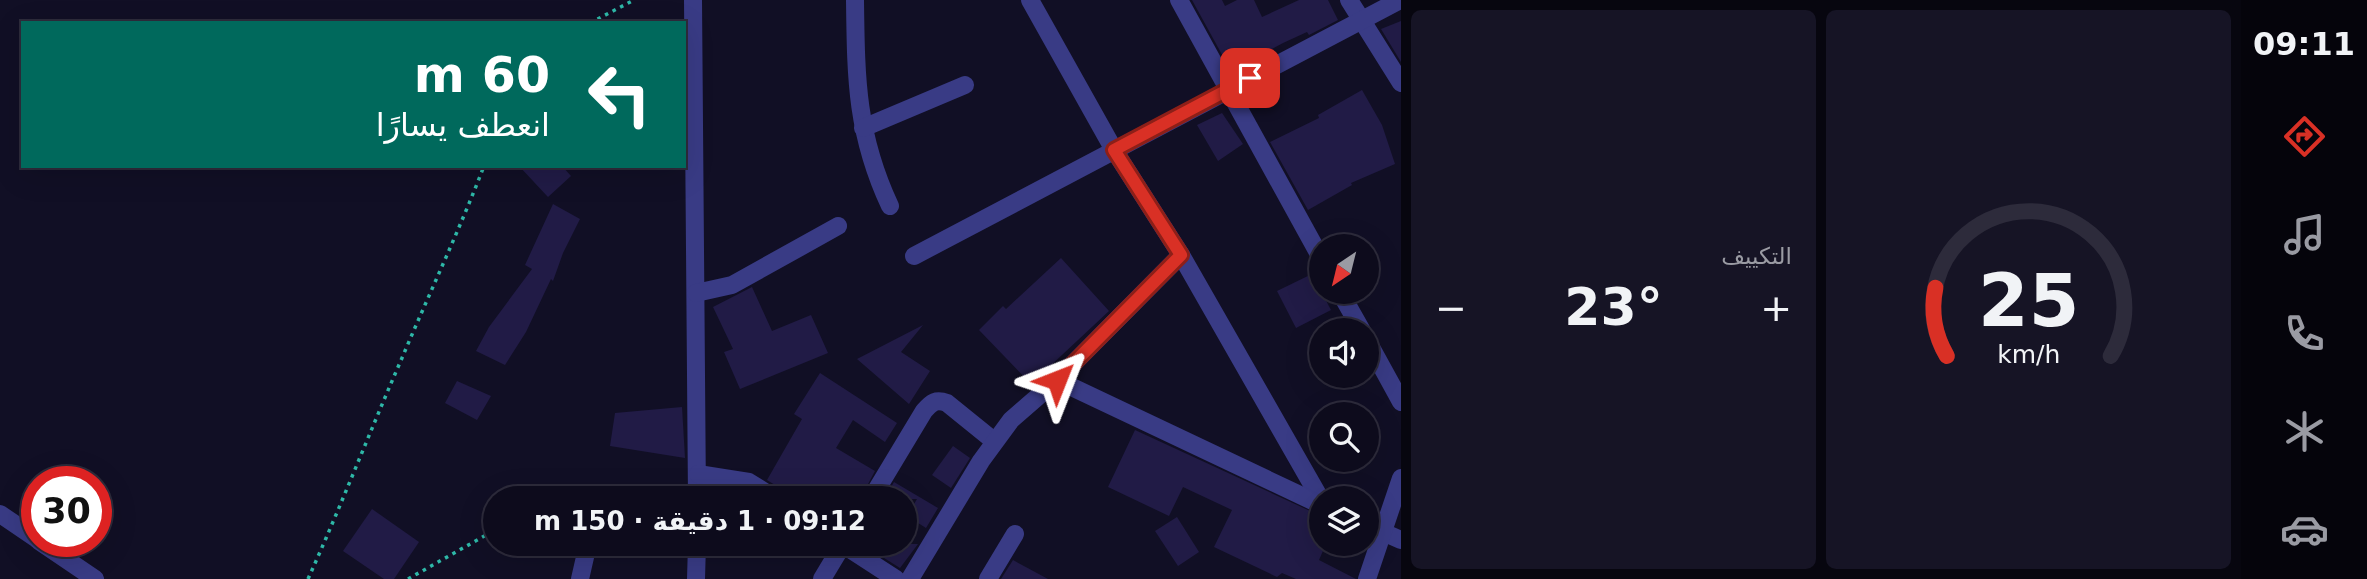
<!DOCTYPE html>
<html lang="ar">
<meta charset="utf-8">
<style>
body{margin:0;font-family:"DejaVu Sans","Noto Naskh Arabic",sans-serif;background:#161425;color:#f1f3f6;direction:rtl;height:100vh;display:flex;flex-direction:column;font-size:26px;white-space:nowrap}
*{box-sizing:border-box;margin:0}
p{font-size:23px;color:#9a9ba3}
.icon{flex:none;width:38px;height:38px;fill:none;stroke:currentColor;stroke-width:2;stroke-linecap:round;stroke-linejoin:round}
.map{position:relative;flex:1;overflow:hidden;direction:ltr}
.details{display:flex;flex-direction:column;gap:10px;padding:10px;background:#07060f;width:840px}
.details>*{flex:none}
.top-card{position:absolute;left:21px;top:21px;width:665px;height:147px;border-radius:0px;box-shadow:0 7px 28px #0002,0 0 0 2px #2d2b3b;direction:rtl;background:#00695c;color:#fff;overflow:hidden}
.needle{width:46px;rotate:215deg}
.controls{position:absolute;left:1309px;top:234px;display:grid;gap:14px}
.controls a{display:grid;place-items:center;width:70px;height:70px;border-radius:50%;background:#0d0b1c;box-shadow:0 7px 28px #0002,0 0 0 2px #2d2b3b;font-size:35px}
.speed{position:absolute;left:21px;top:466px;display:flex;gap:14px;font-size:35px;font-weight:700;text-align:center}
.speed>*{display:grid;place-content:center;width:91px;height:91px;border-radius:50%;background:#0d0b1c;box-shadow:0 7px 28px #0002,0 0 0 2px #2d2b3b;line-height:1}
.speed .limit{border:10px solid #d22;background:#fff;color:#111}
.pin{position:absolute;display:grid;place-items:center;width:60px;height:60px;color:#fff;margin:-30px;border-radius:14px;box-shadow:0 4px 10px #0006}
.me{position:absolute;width:77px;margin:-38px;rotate:45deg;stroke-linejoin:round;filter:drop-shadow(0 0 5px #0008)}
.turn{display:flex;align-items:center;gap:24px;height:147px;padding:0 21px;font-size:32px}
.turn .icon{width:91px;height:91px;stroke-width:2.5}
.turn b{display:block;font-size:49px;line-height:60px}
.big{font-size:52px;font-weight:800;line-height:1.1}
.details .card{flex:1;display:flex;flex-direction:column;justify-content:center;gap:10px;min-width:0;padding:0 24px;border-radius:10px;background:#161425}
.details .dial{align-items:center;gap:0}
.dial svg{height:182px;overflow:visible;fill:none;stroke:#2d2b3b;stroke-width:7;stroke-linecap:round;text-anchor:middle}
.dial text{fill:#f1f3f6;stroke:none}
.heat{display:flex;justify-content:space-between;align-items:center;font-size:38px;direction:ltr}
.details .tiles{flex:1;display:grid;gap:10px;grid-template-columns:repeat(2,1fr)}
.trip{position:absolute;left:483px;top:486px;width:434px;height:70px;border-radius:35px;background:#0d0b1c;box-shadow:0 7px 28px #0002,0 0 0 2px #2d2b3b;font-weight:800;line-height:70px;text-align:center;direction:rtl}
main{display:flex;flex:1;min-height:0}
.menu{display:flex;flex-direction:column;width:126px;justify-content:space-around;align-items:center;background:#05040b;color:#9a9ba3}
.menu .icon{width:49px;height:49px}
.menu .on{color:#d93025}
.menu b{font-size:32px;color:#f1f3f6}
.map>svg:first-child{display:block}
.building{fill:#211b46}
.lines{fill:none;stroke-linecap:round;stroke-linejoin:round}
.path{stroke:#2eb8a8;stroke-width:3.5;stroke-dasharray:3.5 5;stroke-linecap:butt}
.minor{stroke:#393b85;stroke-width:18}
.route-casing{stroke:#8d1f18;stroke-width:18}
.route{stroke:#d93025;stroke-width:12}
</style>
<main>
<nav class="menu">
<b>09:11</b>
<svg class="icon on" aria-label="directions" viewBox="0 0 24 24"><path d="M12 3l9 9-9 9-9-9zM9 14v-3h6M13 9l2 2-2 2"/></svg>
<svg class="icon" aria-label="music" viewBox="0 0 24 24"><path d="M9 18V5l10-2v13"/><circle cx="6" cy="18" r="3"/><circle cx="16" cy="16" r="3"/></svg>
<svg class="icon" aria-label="phone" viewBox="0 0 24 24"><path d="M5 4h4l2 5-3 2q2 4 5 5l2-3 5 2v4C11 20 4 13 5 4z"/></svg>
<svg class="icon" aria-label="climate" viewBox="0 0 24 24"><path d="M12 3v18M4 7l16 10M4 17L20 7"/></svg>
<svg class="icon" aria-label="car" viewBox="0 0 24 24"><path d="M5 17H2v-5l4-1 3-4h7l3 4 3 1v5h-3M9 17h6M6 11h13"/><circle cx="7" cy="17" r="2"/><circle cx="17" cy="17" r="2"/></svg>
</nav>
<section class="details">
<div class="tiles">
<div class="card dial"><svg viewBox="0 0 100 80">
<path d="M14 69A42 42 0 1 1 86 69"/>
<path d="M14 69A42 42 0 0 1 9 39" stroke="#d93025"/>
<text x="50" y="56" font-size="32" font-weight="700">25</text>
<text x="50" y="72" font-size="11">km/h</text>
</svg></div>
<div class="card"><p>التكييف</p>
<div class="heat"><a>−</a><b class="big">23°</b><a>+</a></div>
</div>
</div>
</section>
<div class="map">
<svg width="1401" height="579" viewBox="0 0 1401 579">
<rect width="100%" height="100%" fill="#110f25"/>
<g class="building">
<polygon points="1192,0 1222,0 1225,6 1237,0 1254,0 1262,17 1299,0 1328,0 1338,20 1309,35 1307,32 1283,43 1231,71"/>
<polygon points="1401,21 1401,62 1381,29"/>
<polygon points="1362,90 1382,125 1395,164 1351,183 1352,185 1308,210 1270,142 1319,118 1318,115"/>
<polygon points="1222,113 1243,144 1218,161 1197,125"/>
<polygon points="519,166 562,166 571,176 548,197"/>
<polygon points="553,204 580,219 563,253 553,281 551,279 526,332 505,365 476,351 489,327 532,269 525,265"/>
<polygon points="1061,258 1109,311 1031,384 979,330 1003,306 1006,309"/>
<polygon points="1312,274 1331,310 1296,328 1277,291"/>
<polygon points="752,287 772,331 811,315 828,353 740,389 724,352 733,349 713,307"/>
<polygon points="923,325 901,352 930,371 909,404 857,359"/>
<polygon points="820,373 897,423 885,442 853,420 836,448 875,471 860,499 787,499 783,490 767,480 802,419 794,414"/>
<polygon points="457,381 491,396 477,420 445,403"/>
<polygon points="682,407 685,458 610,446 615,413"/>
<polygon points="1135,430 1321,516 1321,544 1326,544 1319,560 1356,579 1296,579 1282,573 1277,577 1214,547 1232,510 1183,487 1169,516 1108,487"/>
<polygon points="953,446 970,458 951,488 932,475"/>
<polygon points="894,482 938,508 926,528 907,516 917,499 884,499"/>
<polygon points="372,509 419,542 394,579 384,579 343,551"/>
<polygon points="1177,517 1199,552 1178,566 1155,531"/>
<polygon points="878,544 918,544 900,568 873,551"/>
<polygon points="1013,560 1048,579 1001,579"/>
</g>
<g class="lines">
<g class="path">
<polyline points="590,23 634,0"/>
<polyline points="549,499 571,486"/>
<path d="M 308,579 C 341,506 370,431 402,358 C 429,294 459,231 484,166"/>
<polyline points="408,579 495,530"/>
</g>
<g class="minor">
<polyline points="693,0 697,499"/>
<path d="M 855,0 C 856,78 856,133 890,206"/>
<polyline points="1030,0 1114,150 1181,255 1321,500"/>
<polyline points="1179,0 1321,258"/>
<polyline points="1349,0 1401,83"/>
<polyline points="863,128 965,85"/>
<polyline points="914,256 1400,0"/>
<polyline points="1340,292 1362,331"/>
<polyline points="696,293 732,285 838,226"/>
<polyline points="1367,340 1401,402"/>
<polyline points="1057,380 1321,505"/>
<polyline points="698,474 749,482 776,499"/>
<polyline points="588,496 590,499"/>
<path d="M 871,499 L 924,411 C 932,402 936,399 947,403 L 994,441"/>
<polyline points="0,514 37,539"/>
<polyline points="1367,525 1401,540"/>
<polyline points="39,541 95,579"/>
<polyline points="842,544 896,579"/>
<polyline points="580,579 588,544"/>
<polyline points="696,579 697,544"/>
<polyline points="822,579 843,544"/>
<polyline points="910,579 981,461 1011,420 1057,380 1181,255"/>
<polyline points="988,579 1015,534"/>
<polyline points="1367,579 1401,478"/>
</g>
</g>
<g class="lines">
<g class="route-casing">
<polyline id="route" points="1057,380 1181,255 1114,150 1250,78"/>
</g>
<use href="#route" class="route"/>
</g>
</svg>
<div class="controls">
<a><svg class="needle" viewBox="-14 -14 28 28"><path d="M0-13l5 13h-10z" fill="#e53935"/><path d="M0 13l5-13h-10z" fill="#9a9ba3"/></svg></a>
<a><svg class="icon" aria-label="sound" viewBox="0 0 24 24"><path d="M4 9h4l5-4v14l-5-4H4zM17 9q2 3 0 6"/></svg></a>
<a><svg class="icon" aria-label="search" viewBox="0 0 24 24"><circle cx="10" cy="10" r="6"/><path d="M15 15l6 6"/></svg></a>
<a><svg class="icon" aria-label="layers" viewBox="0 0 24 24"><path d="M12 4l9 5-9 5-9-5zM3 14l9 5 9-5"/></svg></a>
</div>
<div class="speed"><div class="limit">30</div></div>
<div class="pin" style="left:1250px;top:78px;background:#d93025"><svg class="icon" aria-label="arrive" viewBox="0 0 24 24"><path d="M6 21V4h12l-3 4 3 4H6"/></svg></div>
<svg class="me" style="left:1057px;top:380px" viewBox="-20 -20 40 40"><path d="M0-17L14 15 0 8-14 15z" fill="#d93025" stroke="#fff" stroke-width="4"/></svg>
<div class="trip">09:12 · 1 دقيقة · 150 m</div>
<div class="top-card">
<div class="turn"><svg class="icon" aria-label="left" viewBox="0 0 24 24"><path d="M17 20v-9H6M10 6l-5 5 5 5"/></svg><div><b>60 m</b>انعطف يسارًا</div></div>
</div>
</div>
</main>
